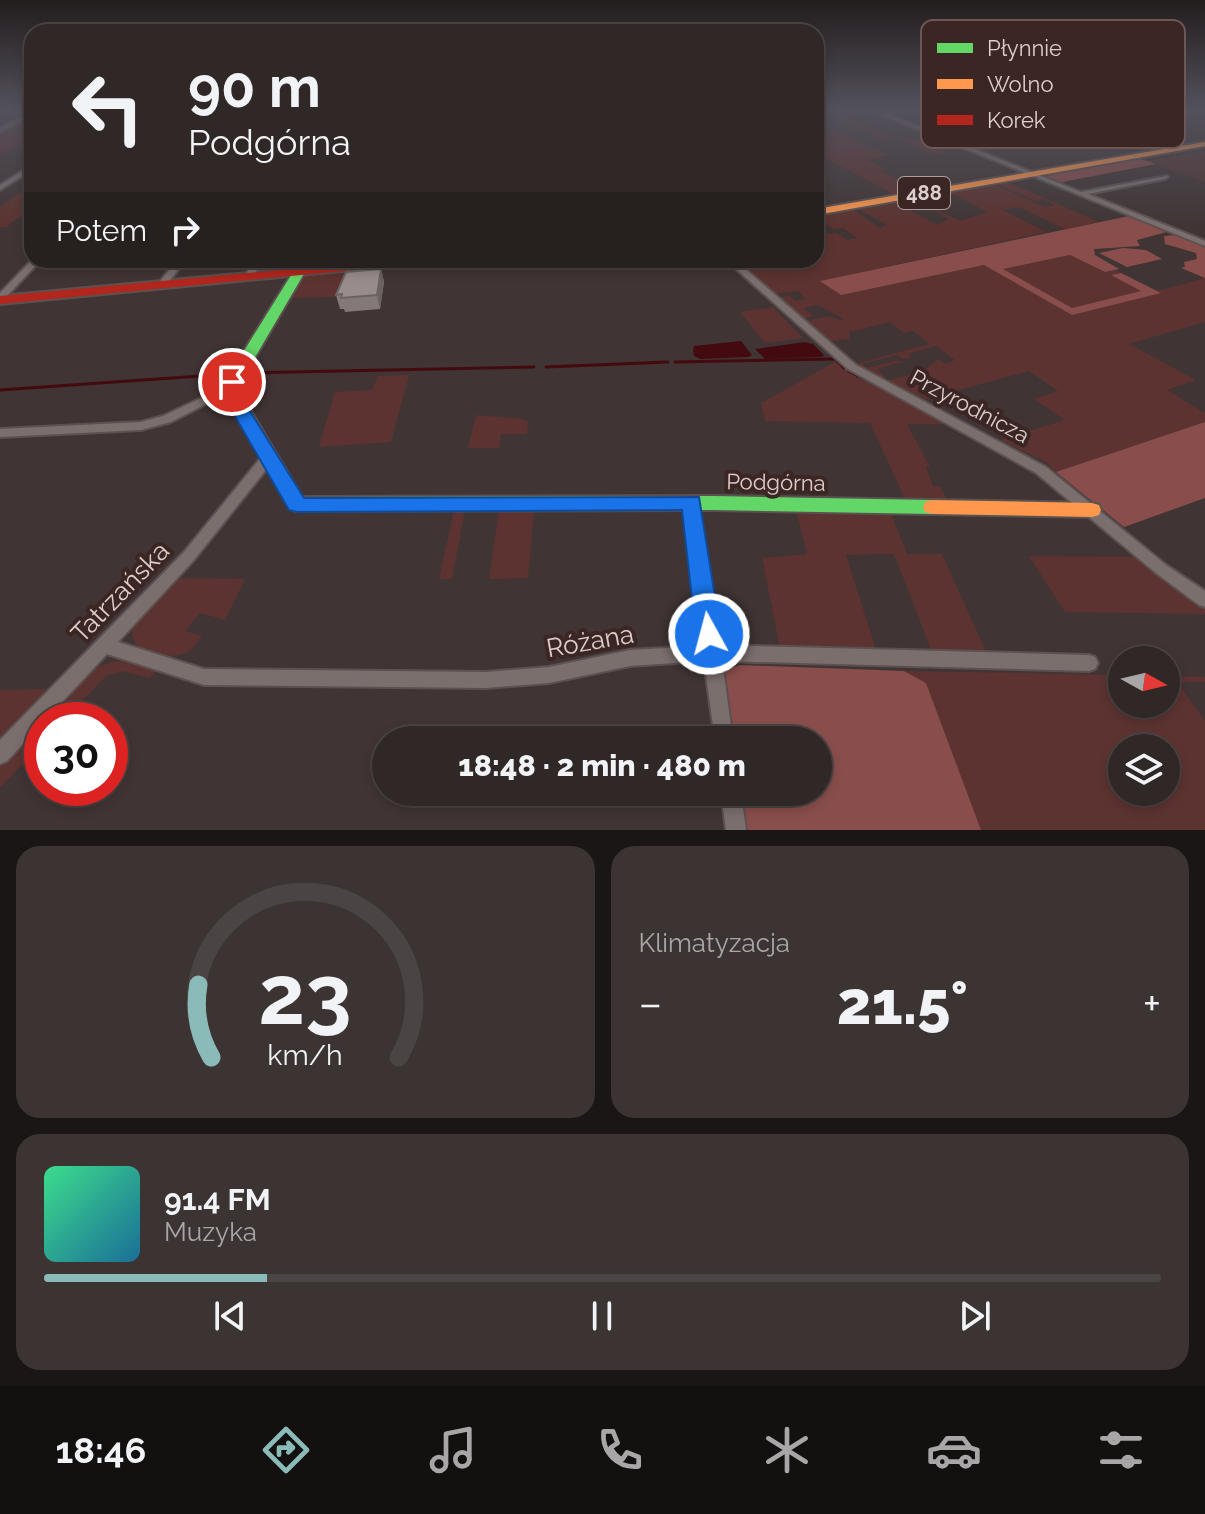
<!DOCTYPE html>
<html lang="pl">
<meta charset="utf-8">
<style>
body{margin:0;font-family:Raleway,sans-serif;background:#3c3433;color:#f1f3f6;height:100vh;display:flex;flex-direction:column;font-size:30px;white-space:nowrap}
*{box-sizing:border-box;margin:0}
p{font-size:26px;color:#a8a6a7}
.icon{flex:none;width:44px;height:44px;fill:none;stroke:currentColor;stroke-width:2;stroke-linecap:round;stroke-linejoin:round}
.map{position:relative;height:830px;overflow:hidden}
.details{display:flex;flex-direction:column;gap:16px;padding:16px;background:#1a1615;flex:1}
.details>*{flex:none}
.top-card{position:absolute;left:24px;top:24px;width:800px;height:244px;border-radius:24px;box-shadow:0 4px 12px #0003,0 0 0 2px #4b4444;background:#302827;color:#f1f3f6;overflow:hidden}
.needle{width:52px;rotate:98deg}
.tools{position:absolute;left:1108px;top:646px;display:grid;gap:16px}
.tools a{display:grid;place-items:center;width:72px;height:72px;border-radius:50%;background:#302827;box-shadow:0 4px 12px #0003,0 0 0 2px #4b4444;font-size:40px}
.speed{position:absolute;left:24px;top:702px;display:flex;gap:16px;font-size:40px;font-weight:700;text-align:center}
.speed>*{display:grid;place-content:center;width:104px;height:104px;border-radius:50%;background:#302827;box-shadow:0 4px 12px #0003,0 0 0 2px #4b4444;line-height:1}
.speed .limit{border:12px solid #d22;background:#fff;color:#111}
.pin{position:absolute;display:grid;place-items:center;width:68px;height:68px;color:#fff;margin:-34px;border:4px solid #fff;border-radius:50%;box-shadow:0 2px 8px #0007}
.me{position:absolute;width:88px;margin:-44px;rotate:353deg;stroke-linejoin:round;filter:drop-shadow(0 0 6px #0008)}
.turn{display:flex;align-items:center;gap:28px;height:168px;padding:0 32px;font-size:36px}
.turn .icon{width:104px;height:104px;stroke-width:2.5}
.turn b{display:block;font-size:56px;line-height:68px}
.then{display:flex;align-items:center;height:76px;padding:0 32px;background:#0003;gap:16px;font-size:30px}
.big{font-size:60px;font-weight:800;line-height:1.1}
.details .tile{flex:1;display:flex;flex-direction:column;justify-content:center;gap:12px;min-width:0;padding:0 28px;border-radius:24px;background:#3c3433}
.details .dial{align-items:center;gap:0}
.dial svg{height:208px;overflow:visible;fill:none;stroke:#4b4444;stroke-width:7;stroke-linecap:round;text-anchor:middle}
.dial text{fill:#f1f3f6;stroke:none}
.song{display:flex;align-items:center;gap:24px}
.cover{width:96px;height:96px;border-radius:12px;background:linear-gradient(135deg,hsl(150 70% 55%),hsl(200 70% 35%))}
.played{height:8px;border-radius:4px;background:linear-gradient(90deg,#8bbbb9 20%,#4b4444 20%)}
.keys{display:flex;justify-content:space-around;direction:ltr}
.heat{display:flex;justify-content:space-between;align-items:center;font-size:44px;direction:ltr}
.details .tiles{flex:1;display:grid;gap:16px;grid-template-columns:1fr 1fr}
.tile:last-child{grid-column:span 2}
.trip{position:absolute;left:372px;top:726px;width:460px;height:80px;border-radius:40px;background:#302827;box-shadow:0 4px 12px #0003,0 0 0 2px #4b4444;font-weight:800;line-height:80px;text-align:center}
.tabs{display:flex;height:128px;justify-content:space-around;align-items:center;background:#131010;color:#a8a6a7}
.tabs .icon{width:56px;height:56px}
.tabs .selected{color:#8bbbb9}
.tabs b{font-size:36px;color:#f1f3f6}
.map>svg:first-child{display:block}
.built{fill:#513735}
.green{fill:#5c3331;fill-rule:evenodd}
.forest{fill:#894e4b}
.water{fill:#430b0f}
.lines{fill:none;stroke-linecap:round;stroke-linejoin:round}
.stream-far1{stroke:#430b0f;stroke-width:2}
.stream{stroke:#430b0f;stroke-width:3}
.street-casing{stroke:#5b5150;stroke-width:4}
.fast-casing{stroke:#5b5150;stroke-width:4}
.slow-casing{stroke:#5b5150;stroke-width:4}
.jam-casing{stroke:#5b5150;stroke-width:4}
.street{fill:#7b6f6e;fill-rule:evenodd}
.fast{fill:#63d668;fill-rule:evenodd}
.slow{fill:#ff974d;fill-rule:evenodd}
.jam{fill:#b3261e;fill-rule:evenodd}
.wall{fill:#837978}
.shaded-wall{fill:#6a6362}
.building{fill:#988d8c;stroke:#6a6362;stroke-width:2}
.route{fill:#1a73e8;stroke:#114b97;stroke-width:2}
.labels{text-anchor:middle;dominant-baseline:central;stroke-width:8;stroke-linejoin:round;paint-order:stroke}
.shield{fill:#3b2624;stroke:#ac9c9a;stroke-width:2}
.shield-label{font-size:20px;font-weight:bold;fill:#dccecc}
.street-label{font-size:22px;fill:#dccecc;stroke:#3b2624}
.near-street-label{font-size:26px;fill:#dccecc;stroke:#3b2624}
.key{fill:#3b2624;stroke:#6b5856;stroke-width:2}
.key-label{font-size:22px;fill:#dccecc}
</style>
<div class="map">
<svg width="1205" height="830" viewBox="0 0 1205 830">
<rect width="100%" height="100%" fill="#403534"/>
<polygon class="built" points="1205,151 1205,182 1146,161"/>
<g class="green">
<polygon points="837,113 897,139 909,137 925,144 941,139 957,145 935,147 946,153 935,155 898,139 886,141 826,114"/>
<polygon points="32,115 32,136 0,155 0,132"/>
<polygon points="816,122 889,155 867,160 885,169 880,171 920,189 893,194 816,153"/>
<polygon points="1008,182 1099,222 1065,229 1019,207 1003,210 1046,232 821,281 841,295 984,265 1072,315 1205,278 1205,322 1129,344 1196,380 1167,390 1205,413 1205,422 1056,472 1046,462 1000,440 1065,420 1034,399 1058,391 1029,371 926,399 886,381 924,371 938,359 946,364 955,360 936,346 908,354 911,357 903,359 897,355 863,364 867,368 899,360 902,362 877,369 885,377 881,379 856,364 930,344 913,331 904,333 890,322 849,332 850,339 829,341 806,321 829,316 840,320 844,319 818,305 803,308 814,316 802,319 778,298 789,295 795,301 806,299 798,291 774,294 735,261 816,260 816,228 830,234 836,233 847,240 858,238 843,228 833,229 816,217 854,210 880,228 887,225 858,209 897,203 937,225 949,219 922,203 960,221 988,212 950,193 995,185 1045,207 1054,205 1043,199 1035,201 997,184"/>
<polygon points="32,184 32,207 6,227 0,227 0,207"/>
<polygon points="1070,255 1105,272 1115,270 1121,273 1112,275 1143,291 1072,308 1002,269"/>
<polygon points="367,269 365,281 338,297 290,298 304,274"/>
<polygon points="773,307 803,338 765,343 740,312"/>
<polygon points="835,362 858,378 953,424 907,424 930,467 926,467 933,486 940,487 947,499 905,499 870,423 765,421 761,403"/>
<polygon points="409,375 391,442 319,447 335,392 372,390 378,376"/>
<polygon points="476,415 522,419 528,422 527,434 501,434 499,448 468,448"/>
<polygon points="534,509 528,578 489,579 499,510"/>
<polygon points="454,510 465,510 452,579 439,579"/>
<polygon points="796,510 890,511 907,554 942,554 987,654 932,652 894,554 846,555 876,650 780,648 762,558 807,554"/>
<polygon points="1029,556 1143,557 1205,606 1205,614 1065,612"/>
<path d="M 176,578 L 245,579 L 225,620 L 200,613 L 185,631 L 202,636 C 198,641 194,648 189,651 C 170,663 124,652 133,625 Z"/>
<polygon points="114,661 130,662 157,670 150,678 123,671 106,676 64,720 42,720 42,729 37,727 36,722 85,672"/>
<path d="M 904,671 L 1122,675 L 1122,704 L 1166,704 L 1166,676 L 1205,677 L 1205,682 L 1177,682 L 1205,721 L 1205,830 L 981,830 L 926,683 ZM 1122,748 L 1166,748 L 1166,792 L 1122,792 Z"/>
<polygon points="50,689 0,743 0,690"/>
<polygon points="24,741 40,746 0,788 0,764"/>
</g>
<g class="forest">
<polygon points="1138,158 1156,164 1057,183 1042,176"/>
<polygon points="1129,216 1167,232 1137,240 1140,246 1094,249 1095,255 1119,269 1105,272 1070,255 1003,269 1072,308 1141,291 1111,275 1121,273 1161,293 1072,315 984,265 841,295 820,281"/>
<polygon points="1175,235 1205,247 1205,278 1181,268 1185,267 1184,262 1197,259 1196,253 1165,244 1164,236"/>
<polygon points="1123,248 1146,250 1162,259 1127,267 1099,253"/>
<polygon points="1205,422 1205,498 1124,527 1056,472"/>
<polygon points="739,665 904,671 926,683 981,830 744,830 738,792 818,792 818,740 731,740 721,672"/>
</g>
<g class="water">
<polygon points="741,341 752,355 749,357 700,359 694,356 693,350 694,346"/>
<polygon points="805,342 813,344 824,355 822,357 765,359 755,349"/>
</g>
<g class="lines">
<g class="stream-far1">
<polyline points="725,260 733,267"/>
<polyline points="738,271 757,288"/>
</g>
<g class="stream">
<polyline points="829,352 844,368"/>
<polyline points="675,362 835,359"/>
<polyline points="546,367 668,362"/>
<polyline points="849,371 858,376"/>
<polyline points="244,373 534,367"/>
<polyline points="0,390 229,374"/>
<polyline points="962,422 981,432"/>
<polyline points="990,437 1039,463"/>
</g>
<g class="street-casing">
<g id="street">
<polygon points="2,110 32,110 32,116 0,132 0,128 29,113"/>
<polygon points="870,110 878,110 1081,192 1167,176 1168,177 1165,179 1088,194 1205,241 1205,246"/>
<polygon points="32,165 32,170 0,190 0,185"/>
<polygon points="32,260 41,260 3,300 0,301 0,293"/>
<polygon points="177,260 185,260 166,286 160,286 158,284"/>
<polygon points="254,260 262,260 253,278 247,278 245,276"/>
<polygon points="726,260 735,260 856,365 1046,467 1166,565 1205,591 1205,607 1199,605 1156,573 1036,473 848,369"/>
<polygon points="229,385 235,388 233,390 171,422 141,430 0,437 0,429 141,422 163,416"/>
<polygon points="268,454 273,455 274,458 273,461 194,560 118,642 204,669 486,672 549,667 630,650 702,646 684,502 686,498 691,497 696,498 698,502 719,645 1089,655 1095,657 1098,663 1095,669 1089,671 722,661 733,740 715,740 704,661 630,666 549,683 486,688 204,685 107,654 45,720 42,720 42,723 7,761 0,764 0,740 184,552 263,455"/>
<polygon points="721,792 741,792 746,830 726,830"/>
</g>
</g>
<g class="fast-casing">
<polygon id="fast" points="299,268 305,272 237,388 302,497 714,496 932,500 939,502 941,507 939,512 932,514 714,510 297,511 290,509 221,388 293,272"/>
</g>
<g class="slow-casing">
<g id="slow">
<polygon points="1205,142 1205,146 816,215 816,209"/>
<polygon points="932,500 1092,503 1099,505 1101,510 1099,515 1092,517 932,514 925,512 923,507 925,502"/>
</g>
</g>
<g class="jam-casing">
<polygon id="jam" points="389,260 432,260 426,263 0,304 0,296"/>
</g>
<use href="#street" class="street"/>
<use href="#fast" class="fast"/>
<use href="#slow" class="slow"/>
<use href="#jam" class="jam"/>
</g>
<polygon class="wall" points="381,269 384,282 380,309 345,312 344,309 340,309 336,295"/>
<polygon class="shaded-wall" points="381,269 384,282 380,309 377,295"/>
<polygon class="building" points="381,269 377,295 341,298 342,294 336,295 346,272"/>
<linearGradient id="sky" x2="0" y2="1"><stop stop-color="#231d1d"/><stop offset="0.48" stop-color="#53515c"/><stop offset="1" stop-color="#53515c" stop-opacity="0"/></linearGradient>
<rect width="1205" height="227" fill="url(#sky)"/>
<polygon class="route" points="232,377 240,382 238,392 304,498 699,497 721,634 718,642 709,646 700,642 696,634 682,510 297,512 289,510 221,392 226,378"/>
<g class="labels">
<rect class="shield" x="898" y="177" width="52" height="32" rx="6"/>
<g class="shield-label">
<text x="924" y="193">488</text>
</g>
<g class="street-label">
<text transform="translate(970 406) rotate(28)">Przyrodnicza</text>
<text transform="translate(776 482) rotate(1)">Podgórna</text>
</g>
<g class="near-street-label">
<text transform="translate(120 592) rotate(-46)">Tatrzańska</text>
<text transform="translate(590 641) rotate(-10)">Różana</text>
</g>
</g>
<rect x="921" y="20" width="264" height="128" rx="12" class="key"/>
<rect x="937" y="43" width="36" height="10" fill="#63d668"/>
<rect x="937" y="79" width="36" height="10" fill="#ff974d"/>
<rect x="937" y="115" width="36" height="10" fill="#b3261e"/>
<g class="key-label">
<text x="987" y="56">Płynnie</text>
<text x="987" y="92">Wolno</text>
<text x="987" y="128">Korek</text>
</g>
</svg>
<div class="tools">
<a><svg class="needle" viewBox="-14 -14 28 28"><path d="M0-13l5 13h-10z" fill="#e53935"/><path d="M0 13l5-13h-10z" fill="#a8a6a7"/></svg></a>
<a><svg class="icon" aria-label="layers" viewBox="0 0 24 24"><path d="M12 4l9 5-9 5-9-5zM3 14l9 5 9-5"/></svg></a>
</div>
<div class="speed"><div class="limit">30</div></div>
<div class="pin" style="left:232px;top:382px;background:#d93025"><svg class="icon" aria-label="arrive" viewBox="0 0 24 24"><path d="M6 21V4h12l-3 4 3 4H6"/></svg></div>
<svg class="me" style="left:709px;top:634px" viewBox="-20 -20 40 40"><circle r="17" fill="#1a73e8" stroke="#fff" stroke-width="3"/><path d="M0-11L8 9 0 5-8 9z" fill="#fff"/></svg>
<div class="trip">18:48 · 2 min · 480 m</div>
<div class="top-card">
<div class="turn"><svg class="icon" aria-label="left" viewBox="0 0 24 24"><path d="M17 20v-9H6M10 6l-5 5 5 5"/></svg><div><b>90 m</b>Podgórna</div></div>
<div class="then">Potem<svg class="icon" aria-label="right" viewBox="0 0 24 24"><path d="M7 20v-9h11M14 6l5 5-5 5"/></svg></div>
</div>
</div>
<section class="details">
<div class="tiles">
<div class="tile dial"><svg viewBox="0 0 100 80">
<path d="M14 69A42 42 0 1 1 86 69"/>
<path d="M14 69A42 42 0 0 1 9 41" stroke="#8bbbb9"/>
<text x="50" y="56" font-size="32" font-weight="700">23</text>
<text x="50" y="72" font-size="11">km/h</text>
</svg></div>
<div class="tile"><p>Klimatyzacja</p>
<div class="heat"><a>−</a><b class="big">21.5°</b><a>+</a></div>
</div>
<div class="tile">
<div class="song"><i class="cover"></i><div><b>91.4 FM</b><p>Muzyka</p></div></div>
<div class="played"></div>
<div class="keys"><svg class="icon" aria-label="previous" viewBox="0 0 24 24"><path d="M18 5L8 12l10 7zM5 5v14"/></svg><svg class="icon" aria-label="pause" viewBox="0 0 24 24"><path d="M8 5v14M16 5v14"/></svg><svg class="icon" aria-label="next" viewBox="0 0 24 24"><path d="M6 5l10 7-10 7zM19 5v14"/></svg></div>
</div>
</div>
</section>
<nav class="tabs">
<b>18:46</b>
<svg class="icon selected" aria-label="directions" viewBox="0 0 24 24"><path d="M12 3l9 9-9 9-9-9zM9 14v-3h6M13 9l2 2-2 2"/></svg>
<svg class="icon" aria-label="music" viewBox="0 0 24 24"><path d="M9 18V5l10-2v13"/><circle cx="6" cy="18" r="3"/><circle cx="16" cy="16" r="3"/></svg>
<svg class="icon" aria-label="phone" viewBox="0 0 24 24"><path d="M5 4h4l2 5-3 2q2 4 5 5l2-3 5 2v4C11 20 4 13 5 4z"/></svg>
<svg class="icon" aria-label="climate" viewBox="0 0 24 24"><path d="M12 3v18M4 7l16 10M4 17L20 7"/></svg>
<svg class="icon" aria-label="car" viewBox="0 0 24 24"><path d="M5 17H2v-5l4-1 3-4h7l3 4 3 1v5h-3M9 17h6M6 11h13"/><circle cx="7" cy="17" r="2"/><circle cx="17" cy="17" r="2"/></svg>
<svg class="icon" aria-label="filters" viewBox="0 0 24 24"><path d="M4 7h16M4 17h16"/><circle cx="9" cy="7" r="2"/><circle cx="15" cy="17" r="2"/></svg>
</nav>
